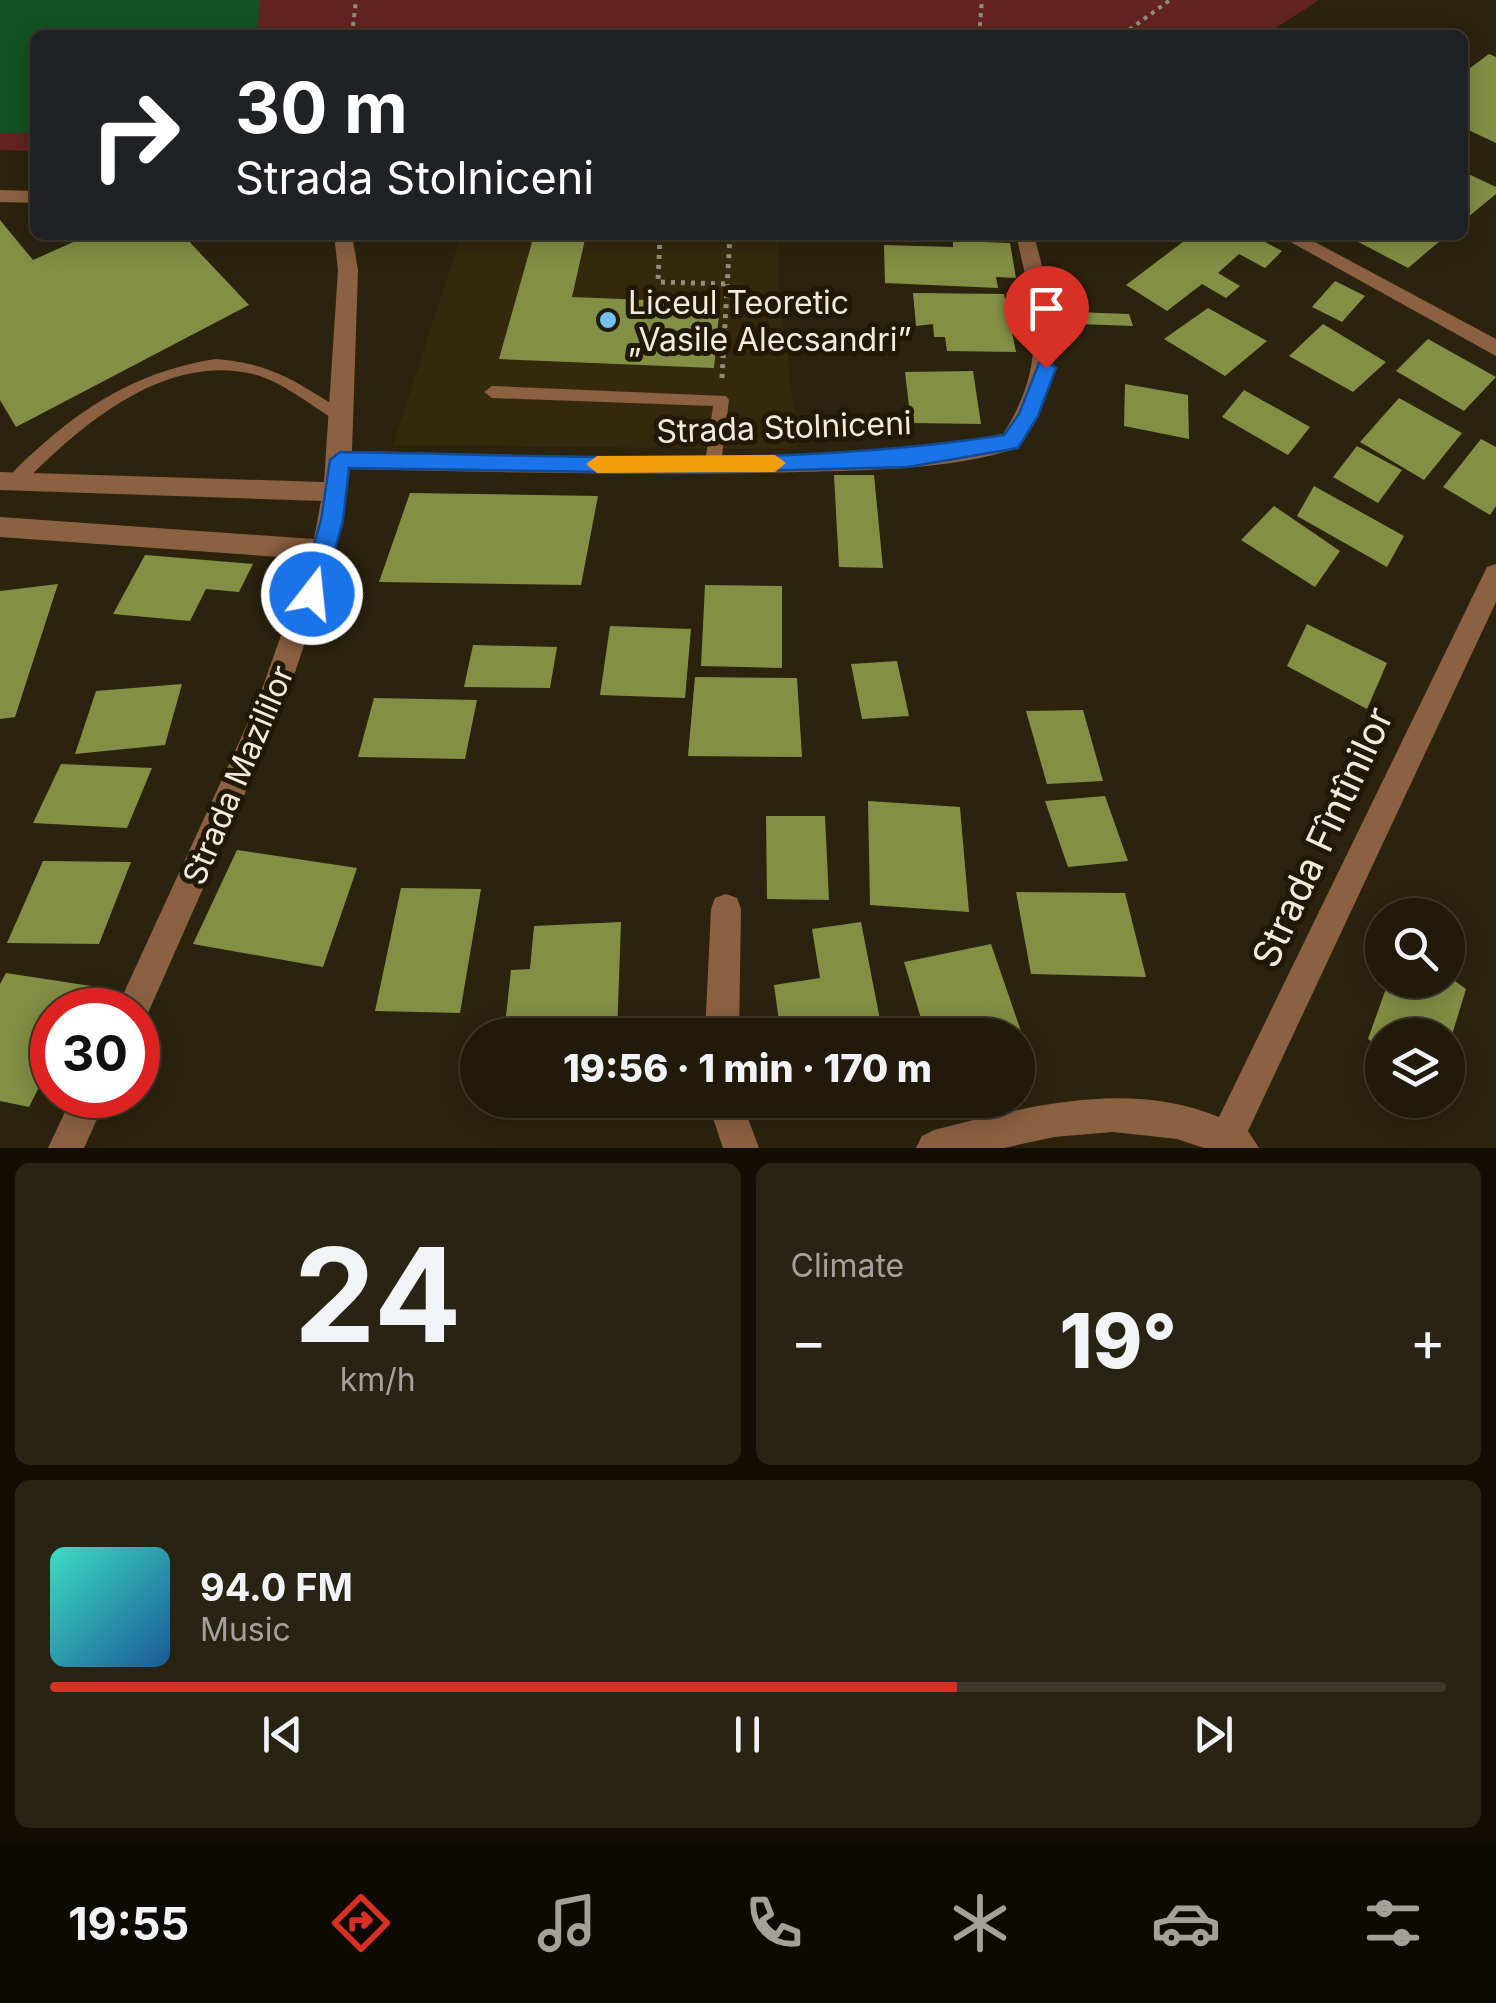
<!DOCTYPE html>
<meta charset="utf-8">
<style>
body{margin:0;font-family:Inter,sans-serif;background:#292313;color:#f1f3f6;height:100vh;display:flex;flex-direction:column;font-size:38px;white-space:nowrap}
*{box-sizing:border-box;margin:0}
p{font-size:32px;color:#a2a19c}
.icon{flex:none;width:55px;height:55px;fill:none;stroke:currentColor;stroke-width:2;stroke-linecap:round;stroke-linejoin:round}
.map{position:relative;height:1148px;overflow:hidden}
.sheet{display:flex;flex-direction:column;gap:15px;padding:15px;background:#120e06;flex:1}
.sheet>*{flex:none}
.hud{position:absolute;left:30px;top:30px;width:1438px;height:210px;border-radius:15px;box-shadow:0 5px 25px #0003,0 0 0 2px #3e382b;background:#202124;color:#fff;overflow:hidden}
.fabs{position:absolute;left:1365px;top:898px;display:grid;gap:20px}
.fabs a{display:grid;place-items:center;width:100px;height:100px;border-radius:50%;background:#211a0a;box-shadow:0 5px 25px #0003,0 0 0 2px #3e382b;font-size:50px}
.speed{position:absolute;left:30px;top:988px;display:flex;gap:20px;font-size:50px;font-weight:700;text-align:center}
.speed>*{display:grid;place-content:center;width:130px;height:130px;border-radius:50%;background:#211a0a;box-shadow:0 5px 25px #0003,0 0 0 2px #3e382b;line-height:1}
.speed .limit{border:15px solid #d22;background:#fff;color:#111}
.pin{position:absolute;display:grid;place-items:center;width:85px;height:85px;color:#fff;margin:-102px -42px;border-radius:50% 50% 50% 0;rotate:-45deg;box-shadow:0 0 10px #0007}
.pin .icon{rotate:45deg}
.me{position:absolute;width:110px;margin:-55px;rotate:16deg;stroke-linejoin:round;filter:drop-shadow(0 0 8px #0008)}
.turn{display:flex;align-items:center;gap:35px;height:210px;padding:0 40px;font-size:45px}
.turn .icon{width:130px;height:130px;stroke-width:2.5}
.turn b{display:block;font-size:70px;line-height:85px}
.big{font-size:75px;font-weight:800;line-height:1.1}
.sheet .card{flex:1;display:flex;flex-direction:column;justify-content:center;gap:15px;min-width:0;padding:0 35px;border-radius:15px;background:#292313}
.sheet .dial{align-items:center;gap:0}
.dial b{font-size:130px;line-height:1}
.song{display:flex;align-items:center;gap:30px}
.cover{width:120px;height:120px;border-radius:15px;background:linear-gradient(135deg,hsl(170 70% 55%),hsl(210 70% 35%))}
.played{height:10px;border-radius:5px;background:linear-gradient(90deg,#d93025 65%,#3e382b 65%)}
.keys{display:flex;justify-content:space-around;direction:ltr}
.heat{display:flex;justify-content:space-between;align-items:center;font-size:55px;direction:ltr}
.sheet .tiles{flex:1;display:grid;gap:15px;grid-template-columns:1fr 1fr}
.card:last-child{grid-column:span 2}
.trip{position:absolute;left:460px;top:1018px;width:575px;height:100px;border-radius:50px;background:#211a0a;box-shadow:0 5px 25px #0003,0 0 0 2px #3e382b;font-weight:800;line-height:100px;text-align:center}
.menu{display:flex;height:160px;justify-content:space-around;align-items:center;background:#0d0a04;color:#a2a19c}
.menu .icon{width:70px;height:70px}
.menu .current{color:#d93025}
.menu b{font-size:45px;color:#f1f3f6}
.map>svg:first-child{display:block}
.built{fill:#35290d}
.green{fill:#622321}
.water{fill:#135223}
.building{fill:#838f45}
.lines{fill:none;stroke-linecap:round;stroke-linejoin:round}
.path-far1{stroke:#948c7b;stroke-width:4;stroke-dasharray:4 5;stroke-linecap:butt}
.path{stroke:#948c7b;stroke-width:5;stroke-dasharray:4 6;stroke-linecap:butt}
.service{fill:#8c6142;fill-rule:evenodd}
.minor{fill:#8c6142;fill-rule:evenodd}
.route{fill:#1a73e8;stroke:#114b97;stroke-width:2.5}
.slow{fill:#f59e0b}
.poi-dot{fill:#73c1f5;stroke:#221905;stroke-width:4}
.labels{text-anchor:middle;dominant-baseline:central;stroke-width:10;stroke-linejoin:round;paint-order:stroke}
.poi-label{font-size:32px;fill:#f1ebde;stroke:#221905;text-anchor:start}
.street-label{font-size:32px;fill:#f1ebde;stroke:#221905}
.near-street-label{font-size:38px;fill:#f1ebde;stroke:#221905}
</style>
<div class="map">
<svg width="1496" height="1148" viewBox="0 0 1496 1148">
<rect width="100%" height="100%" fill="#2c230e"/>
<polygon class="built" points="461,235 778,235 778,282 799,449 393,445"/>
<polygon class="green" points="0,0 1319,0 1265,35 35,35 35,151 0,150"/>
<polygon class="water" points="0,0 260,0 257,35 35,35 35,133 0,133"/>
<g class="building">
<polygon points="1489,54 1496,57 1496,143 1462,127 1462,74"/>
<polygon points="1462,171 1496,187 1496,194 1462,222"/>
<polygon points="0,220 33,260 89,235 183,235 249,305 16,427 0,400"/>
<polygon points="534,235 586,235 572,297 720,303 714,368 499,359"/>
<polygon points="1192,235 1252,235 1282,251 1265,268 1239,254 1218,273 1240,286 1226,298 1202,284 1167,311 1126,285"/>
<polygon points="1345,235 1447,235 1408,268"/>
<polygon points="953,241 1010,243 1016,278 996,277 998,288 885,283 884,245 953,247"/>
<polygon points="1335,281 1365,296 1342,322 1312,307"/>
<polygon points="913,293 1004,294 1016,352 947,351 945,337 934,337 933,324 916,326"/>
<polygon points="1208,308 1267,341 1225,376 1164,339"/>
<polygon points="1075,312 1129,314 1133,326 1079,324"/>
<polygon points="1323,324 1386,362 1353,392 1289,356"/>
<polygon points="1428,339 1496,377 1464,411 1396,371"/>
<polygon points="973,371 981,424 911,423 905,372"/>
<polygon points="1125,384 1188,395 1189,439 1124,426"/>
<polygon points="1244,390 1310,427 1288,455 1222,417"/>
<polygon points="1399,398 1462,433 1424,480 1360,442"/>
<polygon points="1481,439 1496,447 1496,506 1490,515 1443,487"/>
<polygon points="1357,446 1402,470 1378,503 1333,477"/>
<polygon points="834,475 874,475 883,568 839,567"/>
<polygon points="1314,486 1404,536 1387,567 1297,516"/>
<polygon points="410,493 598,496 581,585 379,582"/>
<polygon points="1274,506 1340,551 1315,587 1241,540"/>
<polygon points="145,555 253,564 239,592 206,589 190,621 113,614"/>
<polygon points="58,584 15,717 0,719 0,591"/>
<polygon points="705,585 782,586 782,668 701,666"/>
<polygon points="1307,624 1387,663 1367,709 1287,666"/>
<polygon points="610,626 691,629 685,698 600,695"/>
<polygon points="473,645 557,647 550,688 464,687"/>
<polygon points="897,661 909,716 862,719 851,664"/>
<polygon points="695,677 797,678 802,757 688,756"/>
<polygon points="182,684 165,745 75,754 96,691"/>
<polygon points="374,698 477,700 465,759 358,757"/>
<polygon points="1083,710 1103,781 1047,784 1026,711"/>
<polygon points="61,764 152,768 127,828 33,823"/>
<polygon points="1105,796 1128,861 1068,867 1045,801"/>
<polygon points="868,801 960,807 969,912 870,905"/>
<polygon points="766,816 825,816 829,900 767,899"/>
<polygon points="237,850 357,868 323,967 193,944"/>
<polygon points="43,861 131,862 99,944 7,943"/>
<polygon points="401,888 481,889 460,1013 375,1011"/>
<polygon points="1016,892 1125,893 1146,977 1031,974"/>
<polygon points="621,922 617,1035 504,1035 511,970 530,969 534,926"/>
<polygon points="861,922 883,1035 781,1035 774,985 820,978 812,929"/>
<polygon points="991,944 1024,1040 1018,1042 1018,1035 926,1035 904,962"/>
<polygon points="6,973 91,986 79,1010 52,1010 52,1061 29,1107 0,1101 0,984"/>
<polygon points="1448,976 1466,989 1448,1048 1448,1035 1382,1035 1382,1049 1368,1039 1389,980 1448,980"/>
</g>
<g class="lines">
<g class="path-far1">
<polyline points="352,35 356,0"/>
<polyline points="979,35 982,0"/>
<polyline points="1122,35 1170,0"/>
</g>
<g class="path">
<polyline points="660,235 658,282 727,284"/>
<polyline points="722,378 730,235"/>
</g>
<g class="service">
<path d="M 216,359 C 276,364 298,384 347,413 L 350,417 L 347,421 L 337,421 C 309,405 280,379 248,373 C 160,355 76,429 20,487 L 8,487 L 6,482 C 15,467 31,455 44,443 C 94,399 149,369 216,359 Z"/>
<polygon points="492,386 726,396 729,400 721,464 713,470 705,464 713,406 492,398 484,392"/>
</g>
<g class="minor">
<polygon points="0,190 35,191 35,203 0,202"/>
<path d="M 334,235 L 352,235 L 358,270 L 352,451 C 563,454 795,472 1003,434 C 1049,362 1034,313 1016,235 L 1034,235 C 1058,327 1070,363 1018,448 C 950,470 870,470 799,472 C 649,476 500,472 350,469 L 336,550 L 284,705 L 144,1022 L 138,1024 L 138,1010 L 116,1010 L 257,703 L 308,559 L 0,537 L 0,517 L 314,539 L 321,501 L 0,490 L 0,472 L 324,482 L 338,270 Z"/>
<polygon points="1278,235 1302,235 1496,339 1496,356"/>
<path d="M 1496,564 L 1496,602 L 1248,1131 L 1259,1148 L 1204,1148 L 1177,1139 L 1113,1132 L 1054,1137 L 1004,1148 L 916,1148 L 922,1136 L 934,1130 C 1027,1107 1125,1079 1219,1117 L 1487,567 Z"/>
<polygon points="726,894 737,898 741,909 739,1035 705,1035 711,909 715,898"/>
<polygon points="73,1095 108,1095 84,1148 48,1148"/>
<polygon points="707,1100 741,1100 759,1148 723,1148"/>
</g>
</g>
<path class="route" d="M 1046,361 L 1056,368 L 1038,416 L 1018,448 L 908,467 L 673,473 L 349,468 L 343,520 L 323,594 L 320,602 L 312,605 L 303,602 L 300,594 L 321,520 L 330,460 L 340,452 C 561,455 786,469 1004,435 L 1019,414 L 1039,363 Z"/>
<polygon class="slow" points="775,455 786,463 775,472 597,473 586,464 597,456"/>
<circle class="poi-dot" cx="608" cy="320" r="10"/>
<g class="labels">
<g class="poi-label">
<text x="628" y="302">Liceul Teoretic<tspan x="628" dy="37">„Vasile Alecsandri”</tspan></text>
</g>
<g class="street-label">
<text transform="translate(784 427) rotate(-2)">Strada Stolniceni</text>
<text transform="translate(238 775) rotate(-67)">Strada Mazililor</text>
</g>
<g class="near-street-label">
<text transform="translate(1322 837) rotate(-65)">Strada Fîntînilor</text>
</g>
</g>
</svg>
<div class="fabs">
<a><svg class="icon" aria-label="search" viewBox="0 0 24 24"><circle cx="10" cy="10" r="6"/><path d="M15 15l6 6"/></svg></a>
<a><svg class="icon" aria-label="layers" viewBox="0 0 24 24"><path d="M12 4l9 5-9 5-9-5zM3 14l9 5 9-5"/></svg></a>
</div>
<div class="speed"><div class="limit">30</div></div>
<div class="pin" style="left:1046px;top:368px;background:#d93025"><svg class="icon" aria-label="arrive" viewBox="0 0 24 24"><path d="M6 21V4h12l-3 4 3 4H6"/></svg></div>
<svg class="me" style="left:312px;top:594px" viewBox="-20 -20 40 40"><circle r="17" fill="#1a73e8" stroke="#fff" stroke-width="3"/><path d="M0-11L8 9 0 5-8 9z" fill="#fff"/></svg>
<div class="trip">19:56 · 1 min · 170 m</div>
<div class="hud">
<div class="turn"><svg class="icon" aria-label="right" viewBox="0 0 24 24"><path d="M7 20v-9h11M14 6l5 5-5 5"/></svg><div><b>30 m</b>Strada Stolniceni</div></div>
</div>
</div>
<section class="sheet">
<div class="tiles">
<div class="card dial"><b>24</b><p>km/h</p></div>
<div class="card"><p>Climate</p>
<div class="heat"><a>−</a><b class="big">19°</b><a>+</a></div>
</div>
<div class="card">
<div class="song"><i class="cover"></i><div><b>94.0 FM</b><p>Music</p></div></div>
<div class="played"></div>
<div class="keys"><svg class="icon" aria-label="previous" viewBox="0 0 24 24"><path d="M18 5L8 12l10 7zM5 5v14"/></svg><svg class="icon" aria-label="pause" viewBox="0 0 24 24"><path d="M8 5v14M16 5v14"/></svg><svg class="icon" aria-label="next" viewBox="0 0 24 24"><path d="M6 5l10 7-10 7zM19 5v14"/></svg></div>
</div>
</div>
</section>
<nav class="menu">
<b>19:55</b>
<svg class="icon current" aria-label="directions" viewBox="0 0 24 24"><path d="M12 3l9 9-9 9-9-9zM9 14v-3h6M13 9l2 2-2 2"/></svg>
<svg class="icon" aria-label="music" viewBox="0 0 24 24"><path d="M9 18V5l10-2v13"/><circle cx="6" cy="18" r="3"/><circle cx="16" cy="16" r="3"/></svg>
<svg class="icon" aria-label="phone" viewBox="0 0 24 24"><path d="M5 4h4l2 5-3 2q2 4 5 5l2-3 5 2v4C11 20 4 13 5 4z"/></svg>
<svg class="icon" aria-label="climate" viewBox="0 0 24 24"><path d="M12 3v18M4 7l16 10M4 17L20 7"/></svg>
<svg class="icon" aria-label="car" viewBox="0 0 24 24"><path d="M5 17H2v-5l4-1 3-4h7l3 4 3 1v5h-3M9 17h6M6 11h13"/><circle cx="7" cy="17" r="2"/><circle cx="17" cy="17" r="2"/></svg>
<svg class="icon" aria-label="filters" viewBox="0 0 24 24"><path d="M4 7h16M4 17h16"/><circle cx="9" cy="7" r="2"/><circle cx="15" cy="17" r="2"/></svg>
</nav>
